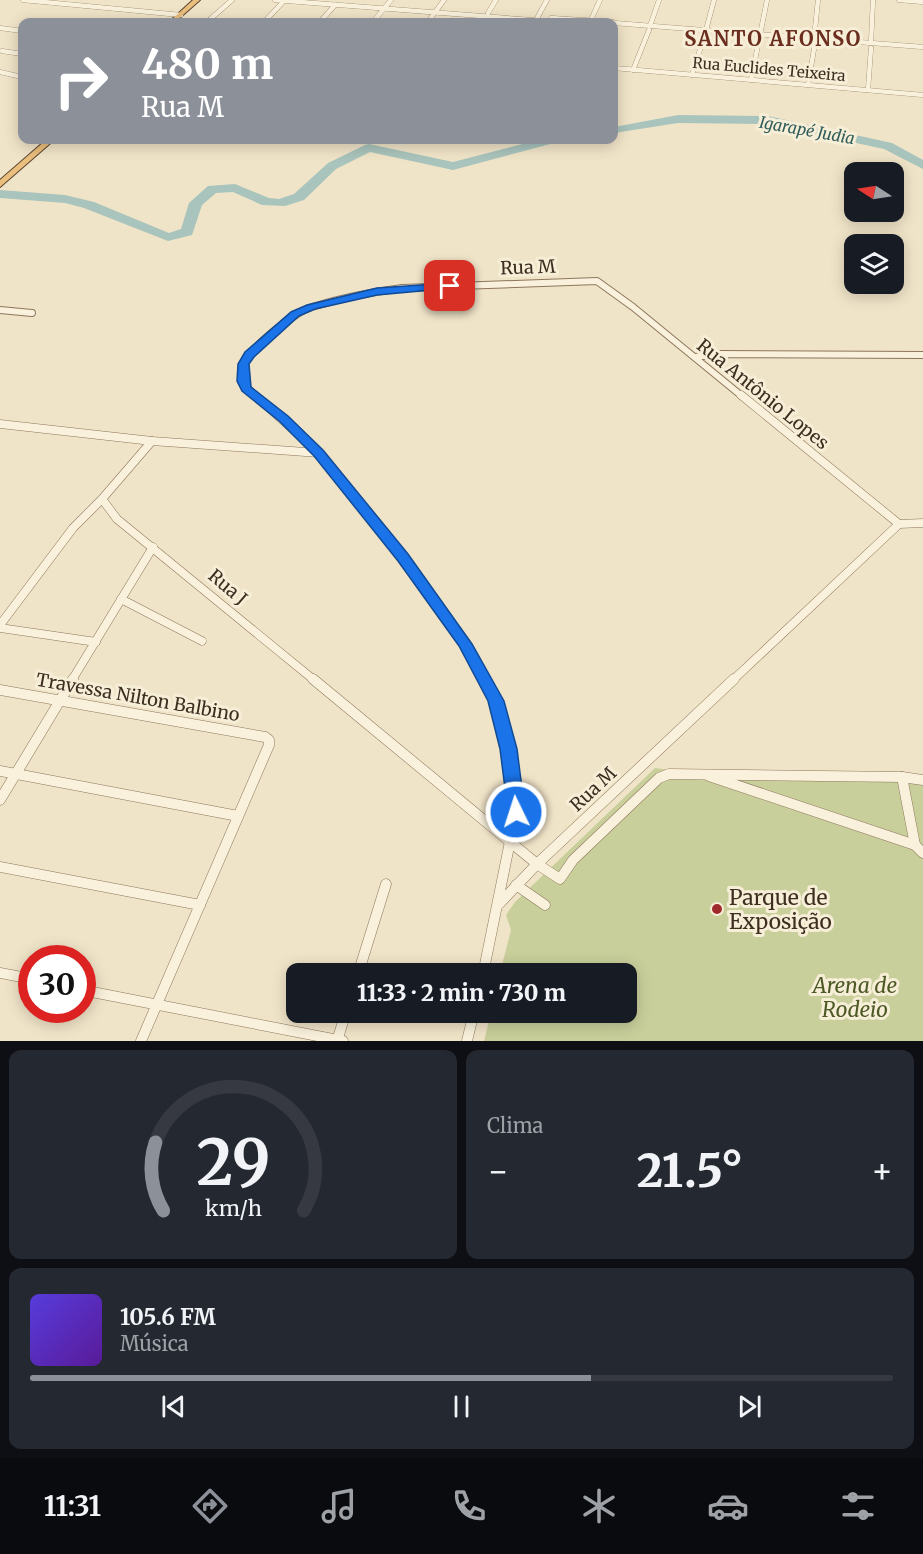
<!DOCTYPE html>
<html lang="pt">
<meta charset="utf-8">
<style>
body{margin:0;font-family:Merriweather,serif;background:#242831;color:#f1f3f6;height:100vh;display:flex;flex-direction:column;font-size:22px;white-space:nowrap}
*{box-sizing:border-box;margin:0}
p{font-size:20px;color:#9ea1a6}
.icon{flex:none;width:33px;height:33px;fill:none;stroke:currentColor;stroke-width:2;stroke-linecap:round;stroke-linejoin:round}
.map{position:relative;height:1041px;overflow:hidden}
.details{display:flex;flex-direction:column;gap:9px;padding:9px;background:#0d0f14;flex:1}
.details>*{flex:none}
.banner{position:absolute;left:18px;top:18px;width:600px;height:126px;border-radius:12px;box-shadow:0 3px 15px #0003;background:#8c9099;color:#fff;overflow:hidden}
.needle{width:39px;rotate:282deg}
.fabs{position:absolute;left:844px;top:162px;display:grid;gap:12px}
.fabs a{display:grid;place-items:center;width:60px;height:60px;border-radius:12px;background:#171b24;box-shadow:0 3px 15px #0003;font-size:30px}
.speed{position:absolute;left:18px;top:945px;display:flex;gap:12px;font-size:30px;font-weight:700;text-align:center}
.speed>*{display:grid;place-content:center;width:78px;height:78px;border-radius:50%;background:#171b24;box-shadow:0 3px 15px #0003;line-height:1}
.speed .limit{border:9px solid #d22;background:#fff;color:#111}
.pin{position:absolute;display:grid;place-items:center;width:51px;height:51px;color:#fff;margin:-26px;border-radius:12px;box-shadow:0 3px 9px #0006}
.me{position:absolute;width:66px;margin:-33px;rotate:356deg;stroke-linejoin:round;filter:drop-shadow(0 0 4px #0008)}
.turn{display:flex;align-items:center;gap:21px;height:126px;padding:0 24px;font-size:27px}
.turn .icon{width:78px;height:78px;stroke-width:2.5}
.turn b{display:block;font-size:42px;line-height:51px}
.big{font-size:45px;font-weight:800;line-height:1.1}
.details .tile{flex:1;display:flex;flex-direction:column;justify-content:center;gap:9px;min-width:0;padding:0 21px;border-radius:12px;background:#242831}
.details .dial{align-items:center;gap:0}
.dial svg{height:156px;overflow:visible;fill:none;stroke:#363941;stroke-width:7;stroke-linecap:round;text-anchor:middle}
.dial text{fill:#f1f3f6;stroke:none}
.song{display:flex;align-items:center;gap:18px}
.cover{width:72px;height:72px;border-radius:9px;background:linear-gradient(135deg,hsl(250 70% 55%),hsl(270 70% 35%))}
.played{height:6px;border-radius:3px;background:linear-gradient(90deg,#8c9099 65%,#363941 65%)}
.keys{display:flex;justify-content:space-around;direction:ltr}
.heat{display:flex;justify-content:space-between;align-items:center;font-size:33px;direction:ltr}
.details .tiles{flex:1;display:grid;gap:9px;grid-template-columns:1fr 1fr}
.tile:last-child{grid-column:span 2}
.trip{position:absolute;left:286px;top:963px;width:351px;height:60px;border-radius:12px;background:#171b24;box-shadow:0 3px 15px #0003;font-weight:800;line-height:60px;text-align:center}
.menu{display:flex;height:96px;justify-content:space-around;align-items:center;background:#090b0e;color:#9ea1a6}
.menu .icon{width:42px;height:42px}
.menu .current{color:#8c9099}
.menu b{font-size:27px;color:#f1f3f6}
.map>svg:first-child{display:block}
.green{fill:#c9cf9b}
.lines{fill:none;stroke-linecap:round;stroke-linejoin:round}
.river{fill:#a9c4bc;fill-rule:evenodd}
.minor-far3-casing{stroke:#8d765c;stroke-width:5}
.minor-far2-casing{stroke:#8d765c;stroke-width:8}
.minor-far1-casing{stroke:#8d765c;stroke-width:9}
.minor-casing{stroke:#8d765c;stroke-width:11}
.trunk-casing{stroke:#5b4430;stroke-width:2}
.minor-far3{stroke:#faf1dc;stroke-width:4.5}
.minor-far2{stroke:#faf1dc;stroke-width:6}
.minor-far1{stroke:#faf1dc;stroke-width:8}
.minor{stroke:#faf1dc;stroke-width:10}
.trunk{fill:#eabe7c;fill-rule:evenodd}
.route{fill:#1a73e8;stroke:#114b97;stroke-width:1.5}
.poi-dot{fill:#9e2a2b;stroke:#f7eed8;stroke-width:2}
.labels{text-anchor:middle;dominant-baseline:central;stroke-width:6;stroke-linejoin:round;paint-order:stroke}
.far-street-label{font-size:15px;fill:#3d2e20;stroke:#f7eed8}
.far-water-label{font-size:16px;font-style:italic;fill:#2f5d5a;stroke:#f7eed8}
.street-label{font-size:18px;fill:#3d2e20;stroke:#f7eed8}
.far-district-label{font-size:20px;font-weight:bold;letter-spacing:1.5px;fill:#6b2e1e;stroke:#f7eed8}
.near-poi-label{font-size:21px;fill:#3d2e20;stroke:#f7eed8;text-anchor:start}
.near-park-label{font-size:21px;font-style:italic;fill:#4d5a26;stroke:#f7eed8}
</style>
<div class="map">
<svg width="923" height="1041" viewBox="0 0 923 1041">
<rect width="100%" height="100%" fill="#f0e4c8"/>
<polygon class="green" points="655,768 702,774 923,780 923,1041 484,1041 491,1013 627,1012 627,974 500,973 511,930 506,915 515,902"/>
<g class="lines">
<g class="river">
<polygon points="678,115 768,116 892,143 923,160 923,169 884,149 768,124 678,123 614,133 614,127"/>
<polygon points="538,140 556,140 554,143 453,170 370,152 336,169 304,200 285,206 262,205 233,192 216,193 202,205 192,235 168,241 84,208 65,203 0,198 0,190 65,195 94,202 169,233 181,229 189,203 208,186 235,184 269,198 279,199 294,194 328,163 365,145 369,144 453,162"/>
</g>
<g class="minor-far3-casing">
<g id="minor-far3">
<polyline points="23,0 181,15"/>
<polyline points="275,0 557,22"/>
<polyline points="899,0 923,2"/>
<polyline points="488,13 496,0"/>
<polyline points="551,18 613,22"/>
<polyline points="207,22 232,0"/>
<polyline points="264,22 285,0"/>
<polyline points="320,22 335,5"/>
<polyline points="373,22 391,0"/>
<polyline points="428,22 444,0"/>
<polyline points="535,22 547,0"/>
<polyline points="590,22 600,0"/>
<polyline points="614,23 923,47"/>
<polyline points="650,26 659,0"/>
<polyline points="0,28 22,31"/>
<polyline points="706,30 714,0"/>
<polyline points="814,39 818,0"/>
<polyline points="871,43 873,0"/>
<polyline points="2,51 22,54"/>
<polyline points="614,68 923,95"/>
<polyline points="633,70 649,30"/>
<polyline points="0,72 22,77"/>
<polyline points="692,75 705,34"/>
<polyline points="751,80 767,0"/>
<polyline points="808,85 815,43"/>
<polyline points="868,90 871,48"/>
</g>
</g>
<g class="minor-far2-casing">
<g id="minor-far2">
<polyline points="0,310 32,313"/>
<polyline points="695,357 717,354 923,355"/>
<path d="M 257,397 C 248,390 241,382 242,370 C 244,351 294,312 312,307 C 341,298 372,292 402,288 L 597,281 L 633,307 L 743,397"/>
</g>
</g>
<g class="minor-far1-casing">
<g id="minor-far1">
<polyline points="255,395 319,453 403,558 465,644 485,680"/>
<polyline points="741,395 899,524"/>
<polyline points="0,424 152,441 102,499 73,528 0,625"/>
<polyline points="152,441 319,453"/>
<polyline points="102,499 117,519 314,680"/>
<polyline points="899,524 923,523"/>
<polyline points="121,599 202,641"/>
<polyline points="0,628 96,642"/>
<polyline points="72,680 153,547"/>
<polyline points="733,680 899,524"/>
</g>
</g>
<g class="minor-casing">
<g id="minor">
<polyline points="313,679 537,864 734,679"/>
<polyline points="0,690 265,737 269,740 269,745 141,1041"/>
<polyline points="0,771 238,816"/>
<polyline points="709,776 915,845 923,853"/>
<polyline points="902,777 915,845"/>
<polyline points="0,800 73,679"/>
<polyline points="0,867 200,905"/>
<polyline points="516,885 545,905"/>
<polyline points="499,904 537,864 560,879 573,860 659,778 669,774 902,777 923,780"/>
<polyline points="0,973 32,979"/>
<polyline points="358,974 386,884"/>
<polyline points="483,974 516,812 509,749 496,701 484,679"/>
<polyline points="82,990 343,1041"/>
<polyline points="337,1041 346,1012"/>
<polyline points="467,1041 474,1012"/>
</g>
</g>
<g class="trunk-casing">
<g id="trunk">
<polygon points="193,0 200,0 175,22 169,22"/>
<polygon points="46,140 54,140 0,187 0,180"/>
</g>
</g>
<use href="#minor-far3" class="minor-far3"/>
<use href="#minor-far2" class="minor-far2"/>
<use href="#minor-far1" class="minor-far1"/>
<use href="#minor" class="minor"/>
<use href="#trunk" class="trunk"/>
</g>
<polygon class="route" points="450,283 453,284 453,288 377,295 315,309 299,316 254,357 249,364 251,387 288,416 323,450 408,554 472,644 504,701 517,749 525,812 522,817 516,819 510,817 508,812 500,749 488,701 459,646 398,561 314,456 279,421 242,391 237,381 238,364 245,352 291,312 307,305 377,288"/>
<circle class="poi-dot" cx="717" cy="909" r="6"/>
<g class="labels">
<g class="far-street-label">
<text transform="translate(769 69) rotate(5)">Rua Euclides Teixeira</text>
</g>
<g class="far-water-label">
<text transform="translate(807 130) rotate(10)">Igarapé Judia</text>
</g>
<g class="street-label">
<text transform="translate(528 267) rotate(-2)">Rua M</text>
<text transform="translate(763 394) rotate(39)">Rua Antônio Lopes</text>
<text transform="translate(228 587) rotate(40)">Rua J</text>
<text transform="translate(138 697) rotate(10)">Travessa Nilton Balbino</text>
<text transform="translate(593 789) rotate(-43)">Rua M</text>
</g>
<g class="far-district-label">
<text x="773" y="38">SANTO AFONSO</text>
</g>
<g class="near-poi-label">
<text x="729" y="897">Parque de<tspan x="729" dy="24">Exposição</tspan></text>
</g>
<g class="near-park-label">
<text x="855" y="985">Arena de<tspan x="855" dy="24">Rodeio</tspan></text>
</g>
</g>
</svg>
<div class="fabs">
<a><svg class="needle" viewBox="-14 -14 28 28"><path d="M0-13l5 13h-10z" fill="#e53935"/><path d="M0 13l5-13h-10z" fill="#9ea1a6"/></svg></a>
<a><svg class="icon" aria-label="layers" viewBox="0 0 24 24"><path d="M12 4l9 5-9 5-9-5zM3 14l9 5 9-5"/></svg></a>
</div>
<div class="speed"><div class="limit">30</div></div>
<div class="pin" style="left:450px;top:286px;background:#d93025"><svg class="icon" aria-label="arrive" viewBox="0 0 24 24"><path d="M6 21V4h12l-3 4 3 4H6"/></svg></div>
<svg class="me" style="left:516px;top:812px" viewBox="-20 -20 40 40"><circle r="17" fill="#1a73e8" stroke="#fff" stroke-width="3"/><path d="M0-11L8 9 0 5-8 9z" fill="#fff"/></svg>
<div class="trip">11:33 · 2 min · 730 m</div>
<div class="banner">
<div class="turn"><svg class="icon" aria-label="right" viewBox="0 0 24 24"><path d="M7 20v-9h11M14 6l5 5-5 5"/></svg><div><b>480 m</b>Rua M</div></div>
</div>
</div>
<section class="details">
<div class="tiles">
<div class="tile dial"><svg viewBox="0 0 100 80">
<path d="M14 69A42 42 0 1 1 86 69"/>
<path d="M14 69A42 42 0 0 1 10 34" stroke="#8c9099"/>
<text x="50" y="56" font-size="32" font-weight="700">29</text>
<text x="50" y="72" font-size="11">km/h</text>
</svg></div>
<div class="tile"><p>Clima</p>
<div class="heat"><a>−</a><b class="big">21.5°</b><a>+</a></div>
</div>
<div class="tile">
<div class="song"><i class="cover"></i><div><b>105.6 FM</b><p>Música</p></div></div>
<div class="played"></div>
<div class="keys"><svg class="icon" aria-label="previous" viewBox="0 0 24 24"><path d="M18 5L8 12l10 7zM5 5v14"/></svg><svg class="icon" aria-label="pause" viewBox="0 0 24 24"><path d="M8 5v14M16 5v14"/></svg><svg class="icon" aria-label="next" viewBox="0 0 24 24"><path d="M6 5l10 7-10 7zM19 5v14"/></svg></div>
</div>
</div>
</section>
<nav class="menu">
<b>11:31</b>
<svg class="icon current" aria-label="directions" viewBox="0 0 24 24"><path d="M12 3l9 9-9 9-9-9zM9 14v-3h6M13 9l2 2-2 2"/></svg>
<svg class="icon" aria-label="music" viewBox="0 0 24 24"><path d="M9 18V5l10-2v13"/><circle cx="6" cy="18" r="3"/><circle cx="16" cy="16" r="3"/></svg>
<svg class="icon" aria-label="phone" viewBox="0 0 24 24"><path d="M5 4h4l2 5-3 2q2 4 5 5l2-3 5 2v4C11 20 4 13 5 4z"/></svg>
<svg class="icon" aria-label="climate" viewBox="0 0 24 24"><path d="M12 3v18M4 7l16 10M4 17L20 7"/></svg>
<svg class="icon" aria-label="car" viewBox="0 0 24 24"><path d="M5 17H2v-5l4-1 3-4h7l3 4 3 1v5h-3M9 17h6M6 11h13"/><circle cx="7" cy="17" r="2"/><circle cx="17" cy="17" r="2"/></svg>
<svg class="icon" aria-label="filters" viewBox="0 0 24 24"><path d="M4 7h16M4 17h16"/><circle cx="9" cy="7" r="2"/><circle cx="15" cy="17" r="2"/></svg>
</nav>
